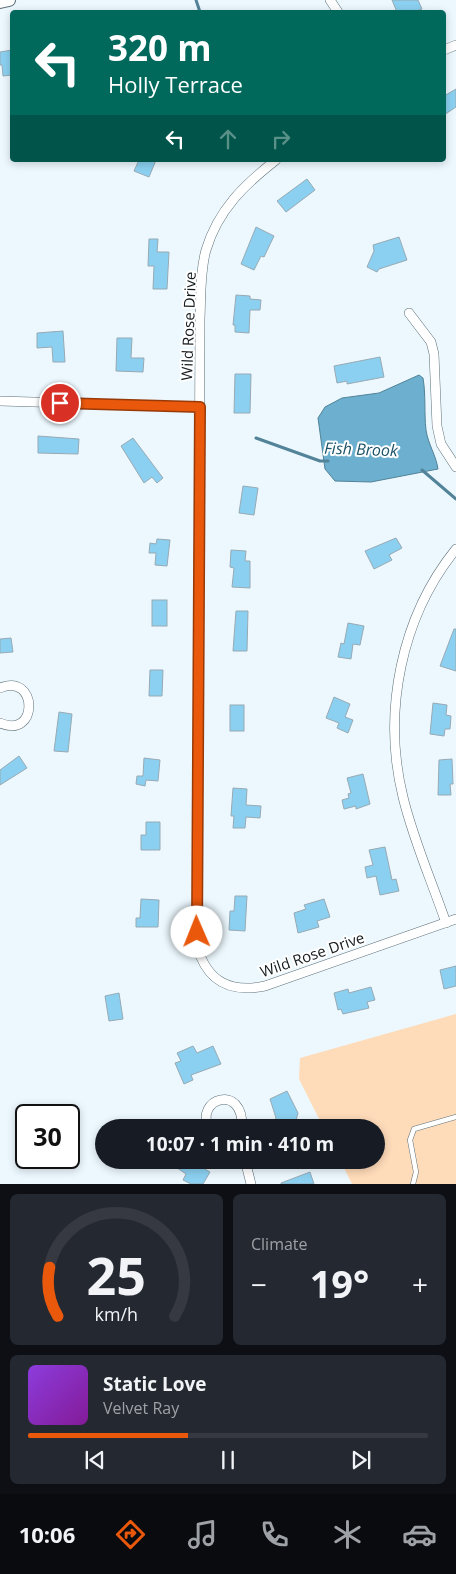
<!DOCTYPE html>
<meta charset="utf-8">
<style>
body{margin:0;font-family:"Open Sans",sans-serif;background:#242831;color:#f1f3f6;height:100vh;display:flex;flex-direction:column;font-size:19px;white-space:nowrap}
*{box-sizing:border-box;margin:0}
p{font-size:16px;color:#9ea1a6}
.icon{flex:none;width:28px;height:28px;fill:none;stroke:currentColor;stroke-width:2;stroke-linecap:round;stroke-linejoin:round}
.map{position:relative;height:1184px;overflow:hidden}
.drawer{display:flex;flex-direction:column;gap:10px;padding:10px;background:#0d0f14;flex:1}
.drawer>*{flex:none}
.guide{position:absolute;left:10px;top:10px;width:436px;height:152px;border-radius:5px;box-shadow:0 2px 8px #0003;background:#00695c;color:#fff;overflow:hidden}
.speed{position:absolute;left:15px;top:1104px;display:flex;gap:10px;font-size:25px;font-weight:700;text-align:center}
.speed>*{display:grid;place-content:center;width:65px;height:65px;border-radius:50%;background:#171b24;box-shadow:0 2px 8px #0003;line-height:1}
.speed .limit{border:2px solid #111;border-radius:8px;background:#fff;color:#111}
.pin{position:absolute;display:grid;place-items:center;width:42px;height:42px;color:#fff;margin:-21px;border:2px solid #fff;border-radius:50%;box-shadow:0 1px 5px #0007}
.me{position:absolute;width:55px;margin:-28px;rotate:359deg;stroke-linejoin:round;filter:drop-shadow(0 0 4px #0008)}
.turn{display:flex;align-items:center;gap:18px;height:105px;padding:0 15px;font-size:22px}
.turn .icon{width:65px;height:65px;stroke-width:2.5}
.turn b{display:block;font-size:35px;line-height:42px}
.lanes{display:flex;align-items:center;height:48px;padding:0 15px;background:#0003;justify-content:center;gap:25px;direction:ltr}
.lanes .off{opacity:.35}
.big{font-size:38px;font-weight:700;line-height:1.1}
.drawer .tile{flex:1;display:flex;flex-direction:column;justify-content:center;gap:8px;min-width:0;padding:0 18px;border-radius:8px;background:#242831}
.drawer .dial{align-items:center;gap:0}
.dial svg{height:130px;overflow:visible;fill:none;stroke:#363941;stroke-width:7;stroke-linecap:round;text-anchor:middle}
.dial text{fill:#f1f3f6;stroke:none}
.song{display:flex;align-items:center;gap:15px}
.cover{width:60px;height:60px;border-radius:8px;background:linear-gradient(135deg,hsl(270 70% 55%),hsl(290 70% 35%))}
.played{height:5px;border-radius:2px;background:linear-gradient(90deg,#ea580c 40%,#363941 40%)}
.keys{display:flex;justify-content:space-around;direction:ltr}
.heat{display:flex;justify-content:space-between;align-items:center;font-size:28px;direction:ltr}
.drawer .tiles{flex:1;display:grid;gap:10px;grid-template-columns:1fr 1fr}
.tile:last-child{grid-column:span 2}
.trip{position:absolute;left:95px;top:1119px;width:290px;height:50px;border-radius:25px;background:#171b24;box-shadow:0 2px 8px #0003;font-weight:700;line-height:50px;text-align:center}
.tabs{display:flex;height:80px;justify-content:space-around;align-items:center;background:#090b0e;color:#9ea1a6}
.tabs .icon{width:35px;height:35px}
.tabs .active{color:#ea580c}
.tabs b{font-size:22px;color:#f1f3f6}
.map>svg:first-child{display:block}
.green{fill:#fedbb9}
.water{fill:#6cafce;stroke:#528399}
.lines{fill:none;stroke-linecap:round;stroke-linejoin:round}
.stream{stroke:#528399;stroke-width:3}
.building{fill:#8bd0f0;stroke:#97aab4}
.lane-casing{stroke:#5e6f78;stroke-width:5.5}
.street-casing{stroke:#5e6f78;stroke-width:10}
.secondary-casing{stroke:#5e6f78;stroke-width:14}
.lane{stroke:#fff;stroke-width:4.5}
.street{stroke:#fff;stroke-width:9}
.secondary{stroke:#fff;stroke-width:12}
.route-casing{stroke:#983908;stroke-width:12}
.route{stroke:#ea580c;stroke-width:9}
.labels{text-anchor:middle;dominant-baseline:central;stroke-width:4;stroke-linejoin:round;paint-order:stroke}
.street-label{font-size:15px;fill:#141b1e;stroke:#fff}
.water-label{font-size:16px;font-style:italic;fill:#1b5268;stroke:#fff}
</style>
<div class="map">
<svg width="456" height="1184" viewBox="0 0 456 1184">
<rect width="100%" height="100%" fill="#ecf8fe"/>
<polygon class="green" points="456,1014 456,1184 352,1184 340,1160 376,1160 376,1128 323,1127 299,1079 300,1058"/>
<path class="water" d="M 419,375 L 423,378 C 426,395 424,413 426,430 C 428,444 436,455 438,469 L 371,482 L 335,481 L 325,469 L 318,418 L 325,407 L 342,398 L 379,393 Z"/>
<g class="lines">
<g class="stream">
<polyline points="196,0 200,12"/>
<polyline points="256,438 320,461 328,461"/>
<polyline points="422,470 456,499"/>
</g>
</g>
<g class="building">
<polygon points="392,0 418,0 422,9 412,12 397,12"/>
<polygon points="12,50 12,75 3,76 2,65 0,65 0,52"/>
<polygon points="456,89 456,107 444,115 444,96"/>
<polygon points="139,160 156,160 149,177 134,171"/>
<polygon points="307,179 315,190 286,212 277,201"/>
<polygon points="256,227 274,236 264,257 261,256 254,270 241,264"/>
<polygon points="399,237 407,260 379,269 377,272 367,267 374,251 373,245"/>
<polygon points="149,239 158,239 157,252 169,252 167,289 153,289 154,266 148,266"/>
<polygon points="236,295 250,296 250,299 261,300 260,310 250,310 249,333 235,332 235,325 233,325"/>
<polygon points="63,331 65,362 53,362 52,347 37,348 37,333"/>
<polygon points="117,338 132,338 131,358 144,358 143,372 116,371"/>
<polygon points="380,357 384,377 347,384 347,381 337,383 334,366"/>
<polygon points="235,374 251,374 250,413 234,413"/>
<polygon points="38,436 79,439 78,454 38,453"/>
<polygon points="133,438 163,478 157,483 152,477 144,483 121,446"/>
<polygon points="243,486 258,488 254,515 239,513"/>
<polygon points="396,538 402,548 389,555 392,560 374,569 365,551"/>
<polygon points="157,539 170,540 167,566 155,565 156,553 149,553 150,543 156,544"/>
<polygon points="231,550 246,551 245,561 250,561 250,588 232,587 234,568 230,567"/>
<rect x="152" y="600" width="15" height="26"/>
<polygon points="236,611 248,611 247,651 233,651"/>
<polygon points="348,623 364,626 360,645 353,644 351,659 338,657 341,643 344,644"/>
<polygon points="454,629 456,629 456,671 440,666"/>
<polygon points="11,638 13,652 0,653 0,639"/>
<polygon points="150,670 163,670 162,696 149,696"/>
<polygon points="334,697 350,704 345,717 353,720 348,733 337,728 339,723 326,718"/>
<polygon points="433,703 447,705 446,715 451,716 450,729 445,729 444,736 430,734"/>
<rect x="230" y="705" width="14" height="26"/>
<polygon points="59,712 72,714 68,752 54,751"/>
<polygon points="19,756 27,768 0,785 0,770"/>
<polygon points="144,758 160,760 158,781 146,780 145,786 136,784 137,776 143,776"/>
<polygon points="452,759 453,784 450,784 451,795 438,795 439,760"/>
<polygon points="363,774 370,804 356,809 356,806 344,809 342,800 349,798 348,794 351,793 347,778"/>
<polygon points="233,788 247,789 246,805 261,806 260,818 246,817 245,828 233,828 234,816 231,816"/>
<polygon points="146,822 160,822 160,850 141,850 141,835 146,835"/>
<polygon points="385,847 392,880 396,879 399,891 380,895 376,876 367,878 365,867 373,865 369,850"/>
<polygon points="235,896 247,896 245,931 229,930 230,911 234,911"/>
<polygon points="141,899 159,900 158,927 136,927 136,918 140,918"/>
<polygon points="324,899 330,917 317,921 319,927 298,933 294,913 306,909 304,905"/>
<polygon points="456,966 456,986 444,989 440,970"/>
<polygon points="371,987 375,1000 367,1002 369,1008 343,1014 341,1009 338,1010 334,993 348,989 349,993"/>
<polygon points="119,993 123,1019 109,1021 105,996"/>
<polygon points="193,1046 197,1053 213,1046 221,1064 191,1075 193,1080 184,1084 175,1063 181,1061 177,1053"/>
<polygon points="287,1091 298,1113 294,1128 272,1125 276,1118 270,1099"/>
<polygon points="176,1160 190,1160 210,1172 203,1184 191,1184 183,1180 186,1174 173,1165"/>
<polygon points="310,1172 314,1184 281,1184 281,1183"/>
</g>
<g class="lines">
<g class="lane-casing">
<polyline id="lane" points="413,1184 416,1172 410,1140 414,1129 456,1117"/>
</g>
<g class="street-casing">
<g id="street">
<polyline points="330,0 338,12"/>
<polyline points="444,50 456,45"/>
<path d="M 276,160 C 244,185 218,210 206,250 C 200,271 201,297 200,319 L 197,946 C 207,982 230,993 265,986 L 456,919"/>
<polyline points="409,313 431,342 434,354 437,426 441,444 456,467"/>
<polyline points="0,401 200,407"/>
<path d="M 0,688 C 38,672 39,740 0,723"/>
<path d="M 446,923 C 432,882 413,839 403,797 C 382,712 401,617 456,549"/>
<path d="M 209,1128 C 194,1099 244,1082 242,1128"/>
<polyline points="245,1160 251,1184"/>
</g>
</g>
<g class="secondary-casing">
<polyline id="secondary" points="0,2 9,0"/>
</g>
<use href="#lane" class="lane"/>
<use href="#street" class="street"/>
<use href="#secondary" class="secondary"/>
</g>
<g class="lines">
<g class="route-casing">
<polyline id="route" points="60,403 200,407 197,932"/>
</g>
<use href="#route" class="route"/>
</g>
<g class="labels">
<g class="street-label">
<text transform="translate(188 326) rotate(-88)">Wild Rose Drive</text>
<text transform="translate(312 954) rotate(-19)">Wild Rose Drive</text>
</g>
<g class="water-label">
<text transform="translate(361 449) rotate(2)">Fish Brook</text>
</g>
</g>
</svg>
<div class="speed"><div class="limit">30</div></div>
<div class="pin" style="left:60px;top:403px;background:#d93025"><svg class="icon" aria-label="arrive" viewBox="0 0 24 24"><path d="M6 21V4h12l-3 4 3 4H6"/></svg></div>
<svg class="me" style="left:197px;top:932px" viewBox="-20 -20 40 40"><circle r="19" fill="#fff"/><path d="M0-13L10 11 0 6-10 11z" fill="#ea580c"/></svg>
<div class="trip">10:07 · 1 min · 410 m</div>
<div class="guide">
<div class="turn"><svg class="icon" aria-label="left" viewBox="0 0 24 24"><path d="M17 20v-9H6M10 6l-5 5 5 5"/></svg><div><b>320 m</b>Holly Terrace</div></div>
<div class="lanes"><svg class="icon" aria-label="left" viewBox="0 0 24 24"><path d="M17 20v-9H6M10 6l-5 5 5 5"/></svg><svg class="icon off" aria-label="ahead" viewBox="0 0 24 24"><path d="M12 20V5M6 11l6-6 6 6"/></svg><svg class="icon off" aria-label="right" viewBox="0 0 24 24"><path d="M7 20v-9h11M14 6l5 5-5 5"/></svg></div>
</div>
</div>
<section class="drawer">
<div class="tiles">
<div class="tile dial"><svg viewBox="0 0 100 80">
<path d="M14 69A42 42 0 1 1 86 69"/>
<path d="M14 69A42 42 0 0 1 9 39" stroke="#ea580c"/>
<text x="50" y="56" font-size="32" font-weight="700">25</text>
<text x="50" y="72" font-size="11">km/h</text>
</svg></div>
<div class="tile"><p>Climate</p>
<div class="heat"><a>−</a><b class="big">19°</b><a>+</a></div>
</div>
<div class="tile">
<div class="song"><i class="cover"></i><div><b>Static Love</b><p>Velvet Ray</p></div></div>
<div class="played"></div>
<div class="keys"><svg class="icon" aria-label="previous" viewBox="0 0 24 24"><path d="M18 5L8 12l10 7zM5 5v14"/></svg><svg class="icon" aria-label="pause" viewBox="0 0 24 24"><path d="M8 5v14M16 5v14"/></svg><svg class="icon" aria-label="next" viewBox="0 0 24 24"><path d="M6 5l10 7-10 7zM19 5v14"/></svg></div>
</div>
</div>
</section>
<nav class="tabs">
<b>10:06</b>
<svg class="icon active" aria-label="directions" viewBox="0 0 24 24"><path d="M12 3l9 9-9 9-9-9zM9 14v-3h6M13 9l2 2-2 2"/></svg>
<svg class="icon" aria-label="music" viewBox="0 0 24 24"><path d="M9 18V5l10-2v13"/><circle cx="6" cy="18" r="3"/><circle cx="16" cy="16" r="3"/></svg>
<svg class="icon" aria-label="phone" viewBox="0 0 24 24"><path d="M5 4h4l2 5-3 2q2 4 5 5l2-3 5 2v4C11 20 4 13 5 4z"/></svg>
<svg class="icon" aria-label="climate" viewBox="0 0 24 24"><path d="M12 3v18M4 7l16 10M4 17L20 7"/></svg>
<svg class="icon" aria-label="car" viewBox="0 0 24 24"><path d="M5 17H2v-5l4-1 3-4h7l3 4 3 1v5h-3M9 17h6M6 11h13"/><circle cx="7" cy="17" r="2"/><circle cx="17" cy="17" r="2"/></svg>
</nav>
